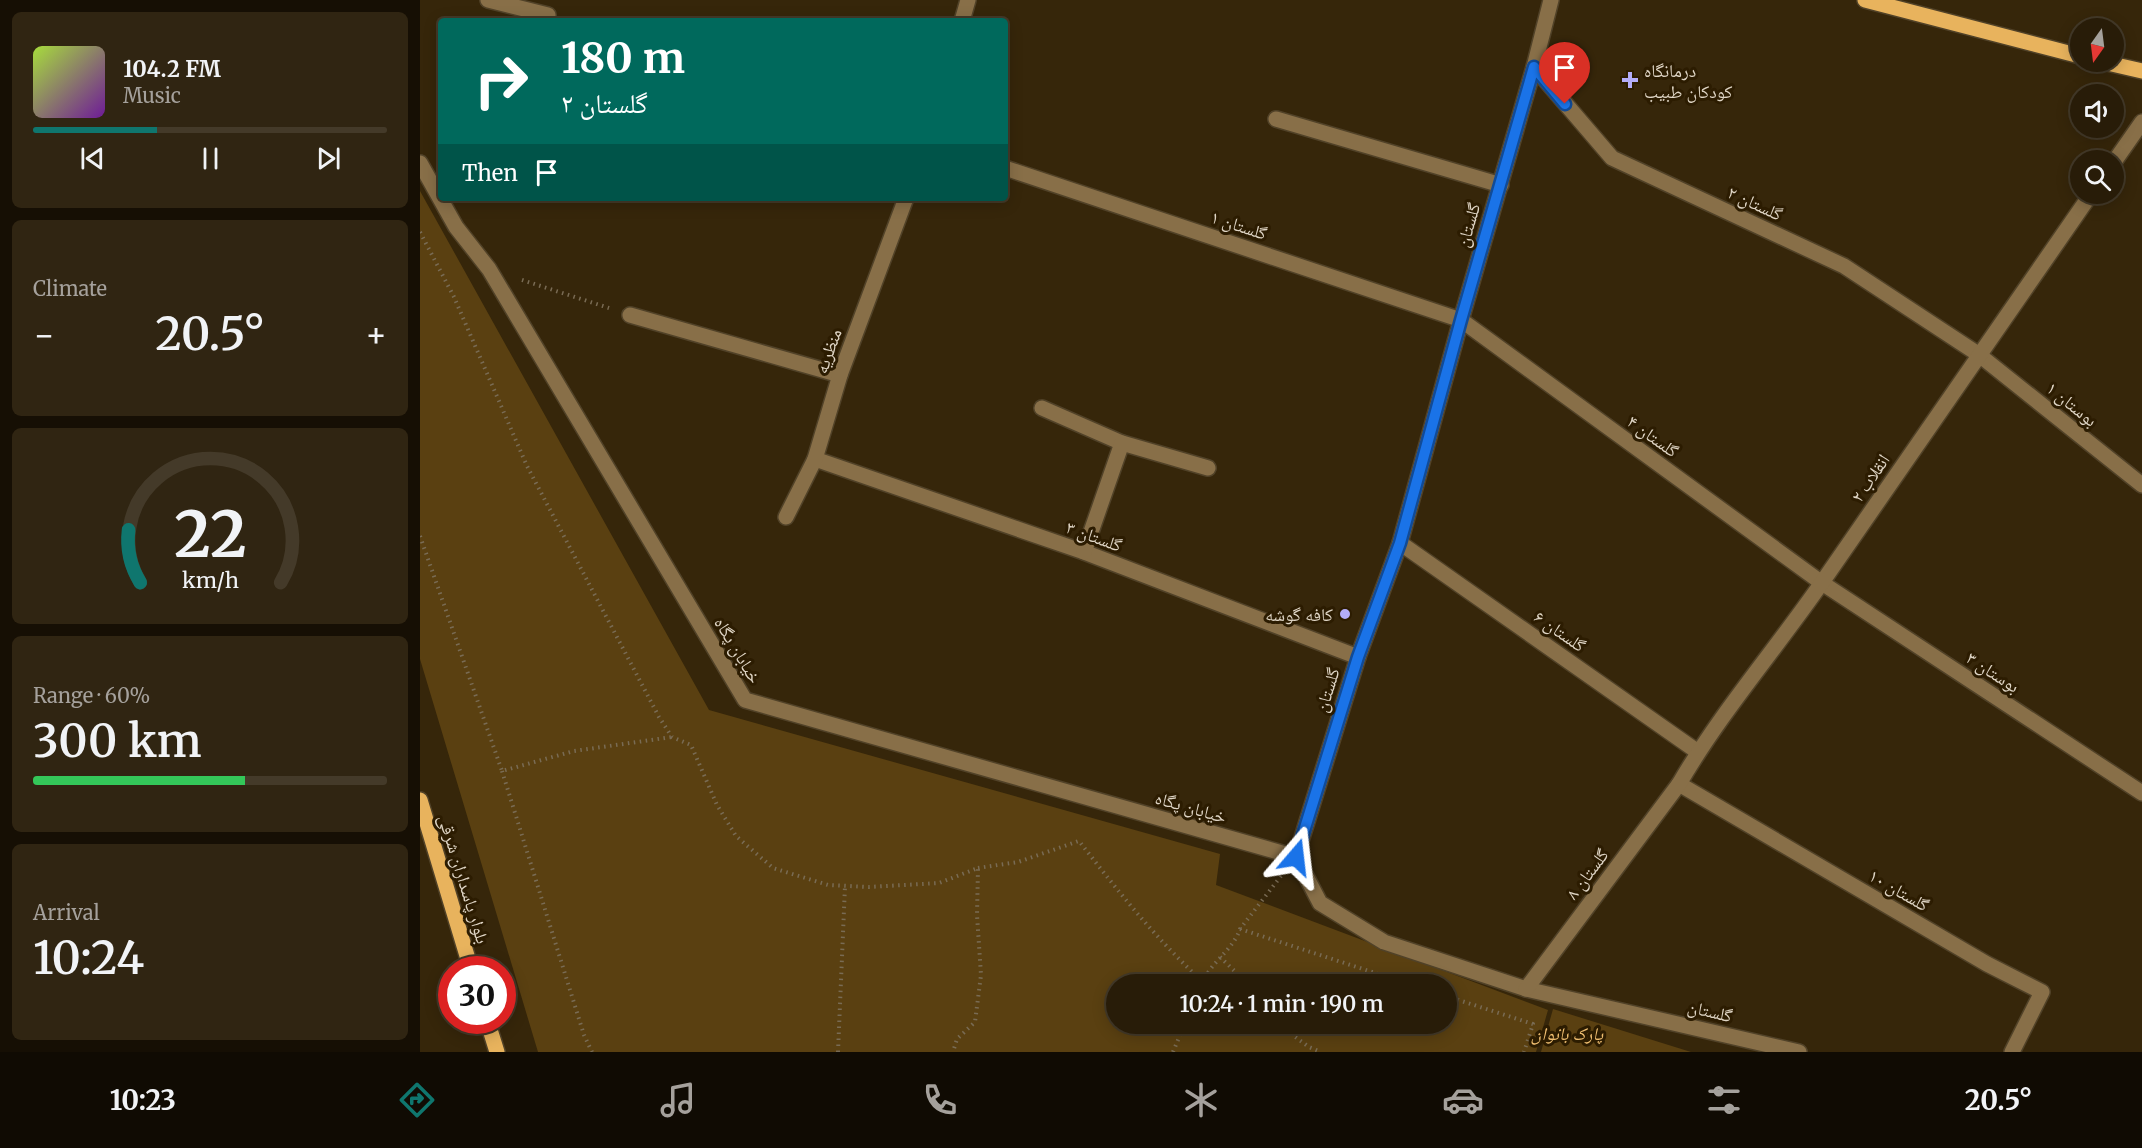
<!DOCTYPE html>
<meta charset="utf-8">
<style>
body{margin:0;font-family:Merriweather,"Noto Naskh Arabic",serif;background:#302512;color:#f1f3f6;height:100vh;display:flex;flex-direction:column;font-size:22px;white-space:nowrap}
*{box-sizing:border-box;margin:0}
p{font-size:20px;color:#a5a19c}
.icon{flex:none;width:33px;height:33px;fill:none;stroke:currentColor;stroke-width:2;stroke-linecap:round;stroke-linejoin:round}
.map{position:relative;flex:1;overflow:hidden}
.drawer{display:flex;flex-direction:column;gap:12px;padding:12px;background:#160f04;width:420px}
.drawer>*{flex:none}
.guide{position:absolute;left:18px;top:18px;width:570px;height:183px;border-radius:6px;box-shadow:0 3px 15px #0003,0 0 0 2px #443a29;background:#00695c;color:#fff;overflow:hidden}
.needle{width:39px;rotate:194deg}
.buttons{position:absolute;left:1650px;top:18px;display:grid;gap:12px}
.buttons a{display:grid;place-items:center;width:54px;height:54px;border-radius:50%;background:#281c08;box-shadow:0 3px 15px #0003,0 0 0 2px #443a29;font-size:30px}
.speed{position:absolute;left:18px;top:956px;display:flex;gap:12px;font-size:30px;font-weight:700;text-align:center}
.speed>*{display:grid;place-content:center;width:78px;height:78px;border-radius:50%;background:#281c08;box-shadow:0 3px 15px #0003,0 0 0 2px #443a29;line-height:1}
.speed .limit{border:9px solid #d22;background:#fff;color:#111}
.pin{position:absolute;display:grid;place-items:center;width:51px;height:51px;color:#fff;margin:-62px -26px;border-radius:50% 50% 50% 0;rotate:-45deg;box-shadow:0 0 6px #0007}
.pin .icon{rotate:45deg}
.me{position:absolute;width:66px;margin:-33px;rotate:17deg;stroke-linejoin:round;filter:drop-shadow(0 0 4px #0008)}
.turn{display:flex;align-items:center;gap:21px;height:126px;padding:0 24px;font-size:27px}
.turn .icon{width:78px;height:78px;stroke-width:2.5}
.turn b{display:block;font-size:42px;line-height:51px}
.then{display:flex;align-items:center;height:57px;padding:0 24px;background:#0003;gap:12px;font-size:22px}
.big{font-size:45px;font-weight:600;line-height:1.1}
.drawer .widget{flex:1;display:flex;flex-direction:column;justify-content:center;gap:9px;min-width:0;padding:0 21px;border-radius:9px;background:#302512}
.drawer .dial{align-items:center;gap:0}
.dial svg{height:156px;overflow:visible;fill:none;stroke:#443a29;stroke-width:7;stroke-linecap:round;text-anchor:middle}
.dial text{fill:#f1f3f6;stroke:none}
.song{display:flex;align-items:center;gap:18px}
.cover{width:72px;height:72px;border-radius:9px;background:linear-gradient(135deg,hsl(80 70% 55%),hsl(280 70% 35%))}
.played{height:6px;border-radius:3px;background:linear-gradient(90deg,#0f766e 35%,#443a29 35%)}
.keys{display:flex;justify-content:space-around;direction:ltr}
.heat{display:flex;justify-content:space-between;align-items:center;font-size:33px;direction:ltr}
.charge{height:9px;border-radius:4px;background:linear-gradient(90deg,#34c759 60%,#443a29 0)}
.trip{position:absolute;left:686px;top:974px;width:351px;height:60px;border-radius:30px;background:#281c08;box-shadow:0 3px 15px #0003,0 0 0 2px #443a29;font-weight:600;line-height:60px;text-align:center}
.dock{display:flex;height:96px;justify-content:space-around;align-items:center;background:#100b03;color:#a5a19c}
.dock .icon{width:42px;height:42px}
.dock .active{color:#0f766e}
.dock b{font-size:27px;color:#f1f3f6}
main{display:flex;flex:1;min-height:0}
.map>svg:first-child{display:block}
.green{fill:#5a4011;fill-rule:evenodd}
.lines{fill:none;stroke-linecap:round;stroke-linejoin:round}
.minor-casing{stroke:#514228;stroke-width:18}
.major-casing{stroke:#514228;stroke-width:18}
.path{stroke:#796b54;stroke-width:4;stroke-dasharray:1.5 4.5;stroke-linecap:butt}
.minor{stroke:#886f48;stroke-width:15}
.major{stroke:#e8b35d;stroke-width:15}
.route-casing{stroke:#114b97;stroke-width:15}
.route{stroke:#1a73e8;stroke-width:10}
.poi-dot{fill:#b3adf9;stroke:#2c1c01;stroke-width:2}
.labels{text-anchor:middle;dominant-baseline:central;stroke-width:6;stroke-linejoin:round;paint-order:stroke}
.poi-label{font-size:18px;fill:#dfd5c5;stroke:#2c1c01;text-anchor:start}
.street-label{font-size:18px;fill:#dfd5c5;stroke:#2c1c01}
.park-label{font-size:18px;font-style:italic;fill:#efbe70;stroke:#2c1c01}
</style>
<main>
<section class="drawer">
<div class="widget">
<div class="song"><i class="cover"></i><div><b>104.2 FM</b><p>Music</p></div></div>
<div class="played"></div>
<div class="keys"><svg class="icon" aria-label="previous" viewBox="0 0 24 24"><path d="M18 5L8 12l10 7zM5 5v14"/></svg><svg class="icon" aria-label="pause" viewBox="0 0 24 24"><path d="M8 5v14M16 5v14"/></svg><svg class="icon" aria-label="next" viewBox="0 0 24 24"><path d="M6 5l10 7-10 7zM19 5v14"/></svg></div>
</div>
<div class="widget"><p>Climate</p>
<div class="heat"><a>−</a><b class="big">20.5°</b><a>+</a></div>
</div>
<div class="widget dial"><svg viewBox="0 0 100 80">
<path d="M14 69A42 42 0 1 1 86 69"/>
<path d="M14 69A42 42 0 0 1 8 42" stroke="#0f766e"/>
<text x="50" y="56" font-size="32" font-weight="700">22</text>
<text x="50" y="72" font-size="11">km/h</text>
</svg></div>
<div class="widget"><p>Range · 60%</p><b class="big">300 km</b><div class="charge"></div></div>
<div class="widget"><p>Arrival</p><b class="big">10:24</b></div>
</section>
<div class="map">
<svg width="1722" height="1052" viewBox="0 0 1722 1052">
<rect width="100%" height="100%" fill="#36260a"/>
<g class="green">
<path d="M 0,191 L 289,710 L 800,854 L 796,885 L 1128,1010 L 1116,1052 L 118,1052 L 0,659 ZM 696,984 L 1026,984 L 1026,1023 L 696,1023 Z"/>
<polygon points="1133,1009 1271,1052 1121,1052"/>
</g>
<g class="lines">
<g class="minor-casing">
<g id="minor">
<polyline points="68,0 128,15"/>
<polyline points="1131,0 1114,67 1041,320 980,543 938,657 876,857 900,903 964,942 1106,989 1379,1052"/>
<polyline points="542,21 548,0"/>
<polyline points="1114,67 1192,158 1424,266 1558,354 1722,485"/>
<polyline points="856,119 1081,185"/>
<polyline points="1694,162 1722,122"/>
<polyline points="0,163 36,227 69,269 325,700 876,857"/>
<polyline points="585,168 1041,320 1402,583 1722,793"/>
<polyline points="210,315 420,375"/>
<polyline points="622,408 702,443"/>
<polyline points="395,459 664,552 938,657"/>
<polyline points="366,517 395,459 420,375 486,198"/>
<polyline points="980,543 1278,752"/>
<polyline points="664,552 702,443 788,468"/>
<polyline points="1259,784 1567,964 1622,992 1592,1052"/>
<path d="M 1106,989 L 1259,784 C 1301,712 1356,649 1403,581 C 1493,452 1581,322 1671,194"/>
</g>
</g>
<g class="major-casing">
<g id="major">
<polyline points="1445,0 1660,56"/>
<polyline points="1683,62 1722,71"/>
<polyline points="0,800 51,969"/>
<polyline points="67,1020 77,1052"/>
</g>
</g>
<g class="path">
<polyline points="0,232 34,297 107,466 239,717 252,737 271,745 297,805 316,836 353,868 408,885 449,887 519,883 558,868 557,915 561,975 555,1022 537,1039 533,1052"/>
<polyline points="102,280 189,308"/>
<polyline points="0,536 82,771 154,751 252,737"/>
<polyline points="82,771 164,1035 172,1052"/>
<path d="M 558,868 L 598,862 L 659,841 C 697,890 736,939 783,982"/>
<polyline points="820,929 989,984"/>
<polyline points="800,957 828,984"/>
<path d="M 782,983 C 791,962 813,950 820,929 L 861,876"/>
<polyline points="1026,996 1113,1024 1104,1052"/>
<polyline points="856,1023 889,1047 901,1052"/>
<polyline points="418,1052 425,886"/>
<polyline points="753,1052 765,1023"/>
</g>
<use href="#minor" class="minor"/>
<use href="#major" class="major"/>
</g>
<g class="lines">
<g class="route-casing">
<polyline id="route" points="876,857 938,657 980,543 1041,320 1114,67 1145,104"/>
</g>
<use href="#route" class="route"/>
</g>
<g class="poi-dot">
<path d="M1207 71h6v6h6v6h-6v6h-6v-6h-6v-6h6z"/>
<circle cx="925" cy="614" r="6"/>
</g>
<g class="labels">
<g class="poi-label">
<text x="1224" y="70">درمانگاه<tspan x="1224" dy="21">کودکان طبیب</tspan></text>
<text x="913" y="614" text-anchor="end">کافه گوشه</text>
</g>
<g class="street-label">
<text transform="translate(1335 203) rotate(25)">گلستان ۲</text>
<text transform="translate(819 225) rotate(18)">گلستان ۱</text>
<text transform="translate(1048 225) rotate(-74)">گلستان</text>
<text transform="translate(408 351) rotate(-70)">منظریه</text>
<text transform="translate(1652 404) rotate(39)">بوستان ۱</text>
<text transform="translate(1233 436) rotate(36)">گلستان ۴</text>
<text transform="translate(1450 478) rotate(-56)">انقلاب ۲</text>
<text transform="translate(674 536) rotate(20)">گلستان ۳</text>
<text transform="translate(1140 631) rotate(35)">گلستان ۶</text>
<text transform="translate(318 650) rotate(59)">خیابان پگاه</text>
<text transform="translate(1573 672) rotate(33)">بوستان ۳</text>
<text transform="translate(907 690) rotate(-73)">گلستان</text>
<text transform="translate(771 807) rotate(16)">خیابان پگاه</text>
<text transform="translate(1167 874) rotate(-53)">گلستان ۸</text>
<text transform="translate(44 879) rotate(73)">بلوار پاسداران شرقی</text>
<text transform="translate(1479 890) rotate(30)">گلستان ۱۰</text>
<text transform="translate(1290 1011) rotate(13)">گلستان</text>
</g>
<g class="park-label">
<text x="1147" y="1033">پارک بانوان</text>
</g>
</g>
</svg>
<div class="buttons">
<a><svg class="needle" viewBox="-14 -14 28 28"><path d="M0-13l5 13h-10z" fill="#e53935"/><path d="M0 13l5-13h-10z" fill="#a5a19c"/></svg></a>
<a><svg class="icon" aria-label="sound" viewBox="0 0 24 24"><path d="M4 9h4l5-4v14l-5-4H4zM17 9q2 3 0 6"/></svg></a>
<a><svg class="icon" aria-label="search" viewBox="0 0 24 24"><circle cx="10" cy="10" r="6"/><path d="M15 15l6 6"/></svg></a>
</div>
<div class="speed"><div class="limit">30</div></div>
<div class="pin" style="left:1145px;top:104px;background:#d93025"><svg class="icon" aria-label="arrive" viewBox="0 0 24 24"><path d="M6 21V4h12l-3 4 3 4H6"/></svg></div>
<svg class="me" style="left:876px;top:857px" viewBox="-20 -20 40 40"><path d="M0-17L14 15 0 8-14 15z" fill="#1a73e8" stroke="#fff" stroke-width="4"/></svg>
<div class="trip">10:24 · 1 min · 190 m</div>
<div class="guide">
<div class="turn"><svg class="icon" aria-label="right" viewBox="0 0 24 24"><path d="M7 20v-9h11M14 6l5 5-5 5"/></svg><div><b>180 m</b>گلستان ۲</div></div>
<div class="then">Then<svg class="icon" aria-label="arrive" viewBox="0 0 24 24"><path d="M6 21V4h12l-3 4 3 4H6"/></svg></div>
</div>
</div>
</main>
<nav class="dock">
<b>10:23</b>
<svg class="icon active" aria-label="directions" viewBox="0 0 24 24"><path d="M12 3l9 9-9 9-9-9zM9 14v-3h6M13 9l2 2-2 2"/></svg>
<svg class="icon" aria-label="music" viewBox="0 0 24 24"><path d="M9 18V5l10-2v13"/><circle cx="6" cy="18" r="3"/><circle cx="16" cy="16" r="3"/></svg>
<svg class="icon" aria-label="phone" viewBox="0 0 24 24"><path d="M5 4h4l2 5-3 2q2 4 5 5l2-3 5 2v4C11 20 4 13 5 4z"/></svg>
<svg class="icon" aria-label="climate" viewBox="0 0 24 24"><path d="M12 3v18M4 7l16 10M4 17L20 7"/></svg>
<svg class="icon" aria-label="car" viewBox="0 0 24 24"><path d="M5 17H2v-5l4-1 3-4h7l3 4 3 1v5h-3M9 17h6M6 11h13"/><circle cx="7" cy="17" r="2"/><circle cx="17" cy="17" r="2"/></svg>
<svg class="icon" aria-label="filters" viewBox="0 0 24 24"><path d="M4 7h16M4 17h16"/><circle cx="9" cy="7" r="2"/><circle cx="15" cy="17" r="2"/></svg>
<b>20.5°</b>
</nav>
